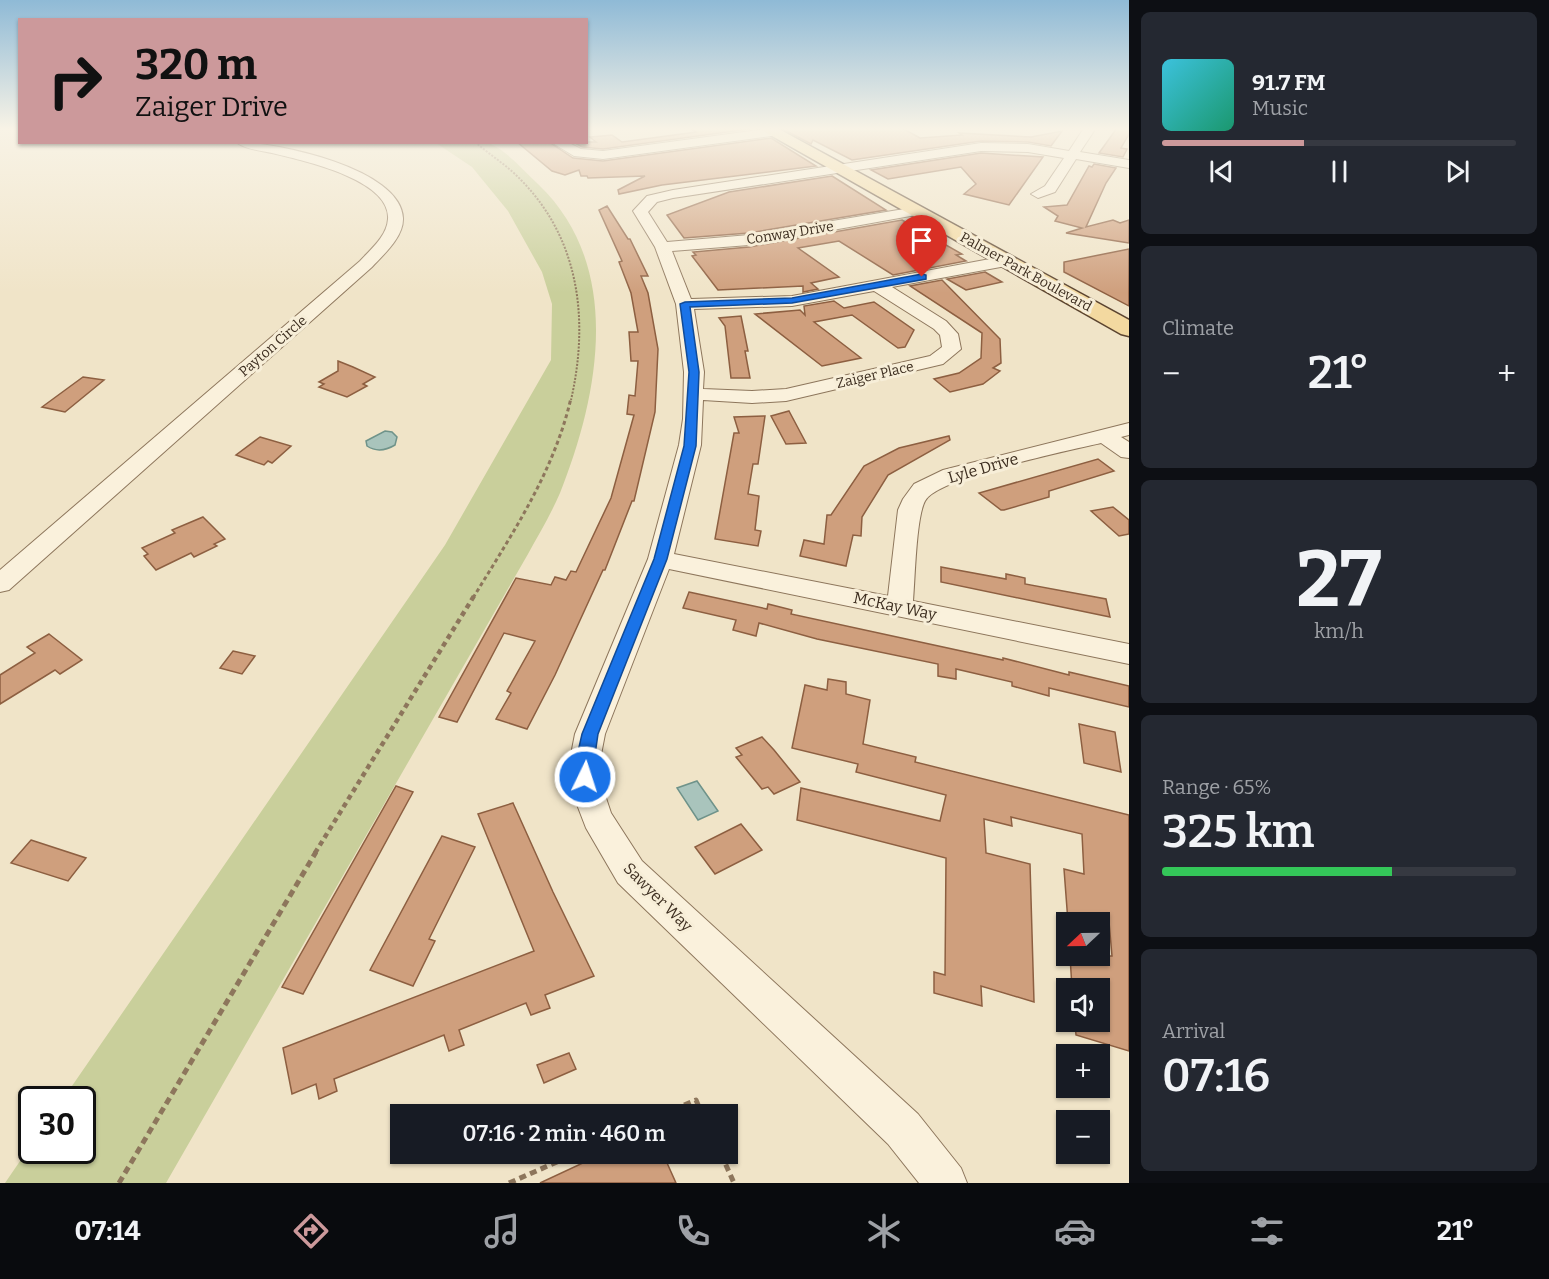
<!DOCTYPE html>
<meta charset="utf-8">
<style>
body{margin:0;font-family:Bitter,serif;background:#242831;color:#f1f3f6;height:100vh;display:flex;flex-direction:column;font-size:22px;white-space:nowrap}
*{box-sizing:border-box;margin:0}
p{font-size:20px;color:#9ea1a6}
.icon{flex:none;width:33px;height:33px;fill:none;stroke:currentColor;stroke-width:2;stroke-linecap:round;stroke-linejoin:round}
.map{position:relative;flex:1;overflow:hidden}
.details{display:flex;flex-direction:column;gap:12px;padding:12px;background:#0d0f14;width:420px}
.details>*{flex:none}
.hud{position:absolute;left:18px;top:18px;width:570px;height:126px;border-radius:0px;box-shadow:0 2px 4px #0004;background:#cc999b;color:#111;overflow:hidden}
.needle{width:39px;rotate:248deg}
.tools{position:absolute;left:1056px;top:912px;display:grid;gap:12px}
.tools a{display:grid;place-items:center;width:54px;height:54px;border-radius:0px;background:#171b24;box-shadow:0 2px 4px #0004;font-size:30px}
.speed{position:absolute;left:18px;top:1086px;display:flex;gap:12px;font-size:30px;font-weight:700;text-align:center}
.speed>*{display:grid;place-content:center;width:78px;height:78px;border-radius:50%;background:#171b24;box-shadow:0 2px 4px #0004;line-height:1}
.speed .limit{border:3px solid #111;border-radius:9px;background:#fff;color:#111}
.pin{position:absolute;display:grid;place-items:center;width:51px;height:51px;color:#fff;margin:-62px -26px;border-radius:50% 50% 50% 0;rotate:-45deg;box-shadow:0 0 6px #0007}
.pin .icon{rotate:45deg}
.me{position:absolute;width:66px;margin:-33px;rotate:4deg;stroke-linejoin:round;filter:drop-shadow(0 0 4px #0008)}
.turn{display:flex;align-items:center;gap:21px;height:126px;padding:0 18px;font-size:27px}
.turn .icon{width:78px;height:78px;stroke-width:2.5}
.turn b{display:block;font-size:42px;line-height:51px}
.big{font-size:45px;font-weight:600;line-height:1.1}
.details .widget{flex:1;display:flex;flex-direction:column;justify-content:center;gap:9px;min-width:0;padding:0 21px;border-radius:9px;background:#242831}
.details .dial{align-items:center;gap:0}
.dial b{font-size:78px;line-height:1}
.song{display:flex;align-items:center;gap:18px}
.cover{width:72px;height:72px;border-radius:9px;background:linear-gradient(135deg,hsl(190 70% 55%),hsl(160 70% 35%))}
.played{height:6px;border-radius:3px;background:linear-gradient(90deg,#cc999b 40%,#363941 40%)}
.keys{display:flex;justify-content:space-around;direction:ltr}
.heat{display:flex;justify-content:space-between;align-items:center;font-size:33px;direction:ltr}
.charge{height:9px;border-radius:4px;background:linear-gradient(90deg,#34c759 65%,#363941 0)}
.trip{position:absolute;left:390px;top:1104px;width:348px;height:60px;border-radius:0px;background:#171b24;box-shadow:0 2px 4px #0004;font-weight:600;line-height:60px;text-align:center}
.tabs{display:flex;height:96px;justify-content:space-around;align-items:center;background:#090b0e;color:#9ea1a6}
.tabs .icon{width:42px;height:42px}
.tabs .current{color:#cc999b}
.tabs b{font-size:27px;color:#f1f3f6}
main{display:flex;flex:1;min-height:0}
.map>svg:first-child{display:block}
.green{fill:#c9cf9b}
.water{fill:#a9c4bc;stroke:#6f938a;stroke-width:1.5}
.building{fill:#cf9f7d;stroke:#8d5f41;stroke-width:1.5}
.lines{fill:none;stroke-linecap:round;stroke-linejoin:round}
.minor-casing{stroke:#8d765c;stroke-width:2}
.major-casing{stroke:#5b4430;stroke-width:3}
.path-far3{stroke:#8d765c;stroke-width:2;stroke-dasharray:2 1.5;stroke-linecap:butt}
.path-far2{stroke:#8d765c;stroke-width:3;stroke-dasharray:4 3;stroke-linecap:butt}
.path-far1{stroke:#8d765c;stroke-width:4.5;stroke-dasharray:5 4;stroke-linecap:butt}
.path{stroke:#8d765c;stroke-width:5;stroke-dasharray:7 4.5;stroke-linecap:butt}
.minor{fill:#faf1dc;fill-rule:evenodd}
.major{fill:#f3d9a0;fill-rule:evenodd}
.route{fill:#1a73e8;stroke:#114b97;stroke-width:1.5}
.labels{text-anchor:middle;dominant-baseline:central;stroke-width:6;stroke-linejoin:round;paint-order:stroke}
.far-street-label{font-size:14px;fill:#3d2e20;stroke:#f7eed8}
.street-label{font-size:16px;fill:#3d2e20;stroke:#f7eed8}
</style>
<main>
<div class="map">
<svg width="1129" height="1183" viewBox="0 0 1129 1183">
<rect width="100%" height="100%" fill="#f0e4c8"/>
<path class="green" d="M 436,143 C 449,142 481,139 491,144 C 509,153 524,171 539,185 C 624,267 599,395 560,493 C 551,514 539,534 528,554 L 166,1183 L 5,1183 L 31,1145 L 32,1150 L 82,1150 L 82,1100 L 63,1099 L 445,545 L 551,360 L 552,304 L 542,272 L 508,211 L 472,167 Z"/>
<g class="water">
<path d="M 385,431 L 392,432 L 397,437 L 395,445 C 385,451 376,452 367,446 L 366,441 Z"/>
<polygon points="697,781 718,811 698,820 677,788"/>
</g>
<g class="building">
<polygon points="689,128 756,128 603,149 582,147 573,142 596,142 590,137 612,135 622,142 696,132"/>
<polygon points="781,128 902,128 920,138 962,135 959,133 1031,137 1062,131 1051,146 1028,142 981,141 852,160 813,140 811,144"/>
<polygon points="1117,128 1129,128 1129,134 1121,148 1127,149 1123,157 1099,153"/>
<polygon points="771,138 816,166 662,185 619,194 618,190 645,176 588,178 587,176 581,176 579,170 565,175 552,171 517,142 549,142 573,158 603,161"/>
<polygon points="981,153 1043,157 1009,205 964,194 976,184 961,167 888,179 871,170"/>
<polygon points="1094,164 1116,168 1106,183 1086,227 1113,220 1120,223 1129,220 1129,243 1066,233 1082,228 1055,221 1058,216 1044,207 1067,205 1089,166 1092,167"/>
<polygon points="832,176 886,210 749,233 684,238 667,215 729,192"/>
<polygon points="607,206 628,239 630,239 648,276 641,276 648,293 658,349 655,412 634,501 632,501 605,570 603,570 555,675 527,729 496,719 511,693 507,691 535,641 504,633 457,722 439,717 516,578 551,585 555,577 566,580 571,571 576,572 611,498 634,415 627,414 629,395 635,396 638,361 631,361 629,332 638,332 631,293 619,262 622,261 599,210"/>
<polygon points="902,220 962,254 956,255 966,261 893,275 839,241 798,248 839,277 811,283 818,289 803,292 803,286 718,290 692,256 696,255 693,252 749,247"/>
<polygon points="1129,249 1129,306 1064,272 1064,262"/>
<polygon points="985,272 1002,282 966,290 947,279"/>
<polygon points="942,280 1000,339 1001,363 993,368 1000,371 983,384 950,392 934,379 959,373 981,358 982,333 910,286"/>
<polygon points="834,301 844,308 874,302 914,330 905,347 898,348 852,315 814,322 861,358 822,366 755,314 800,310 805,315 804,306"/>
<polygon points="741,316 748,351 745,351 750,378 731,378 725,326 719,318"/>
<polygon points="338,361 353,367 375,377 363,384 367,386 347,397 319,387 324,384 319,382 338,371"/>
<polygon points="83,377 104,380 65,412 42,407"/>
<polygon points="789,411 806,443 786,444 771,416"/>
<polygon points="765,416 758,464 753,464 748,494 759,496 755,530 761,531 758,546 715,539 734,433 739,433 734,417"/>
<polygon points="949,436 950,440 888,475 862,517 861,536 853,535 846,566 800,556 804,540 824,544 827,515 831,515 864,466 899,448"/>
<polygon points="260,437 291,446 272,463 268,461 264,465 236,455"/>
<polygon points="1098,459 1114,471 1049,491 1049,497 1004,510 1001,510 979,493"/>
<polygon points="1113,507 1129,520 1129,534 1119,536 1091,511"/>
<polygon points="203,517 225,539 214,544 217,546 194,557 191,553 156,570 144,556 148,554 142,548 175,533 172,530"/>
<polygon points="941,567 1006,579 1006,574 1025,578 1025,584 1106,599 1110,617 941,582"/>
<polygon points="689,592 767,609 768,604 792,610 791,614 1003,660 1003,658 1069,675 1069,672 1129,686 1129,707 1049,688 1049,696 1012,686 1012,682 956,669 956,679 938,676 938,664 817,639 759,623 756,636 733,630 736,620 683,608"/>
<polygon points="49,634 82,660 60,674 55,670 0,704 0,675 35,653 27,647"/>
<polygon points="233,651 255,656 242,674 220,668"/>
<polygon points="828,679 846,682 846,694 870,700 863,744 916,757 915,762 1129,815 1129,1051 1076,1035 1075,1022 1100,1022 1100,988 1072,988 1070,956 1112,956 1109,922 1068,922 1064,869 1084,874 1082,834 1011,817 1012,826 984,819 986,853 1030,864 1034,1002 981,986 982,1006 934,993 934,972 945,975 946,858 797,820 801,788 940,821 946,795 856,772 858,764 792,748 805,685 827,690"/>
<polygon points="1079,724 1115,732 1121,772 1084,763"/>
<polygon points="762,737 774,750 800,782 774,794 768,787 762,789 736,757 742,755 736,748"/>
<polygon points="396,786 413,792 303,994 282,987"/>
<polygon points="513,803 553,892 594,976 545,995 550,1008 531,1015 526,1003 459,1030 464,1045 449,1051 444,1035 334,1079 337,1091 319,1099 316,1084 292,1094 283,1048 534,951 478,814"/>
<polygon points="741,824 762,850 715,874 695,847"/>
<polygon points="442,836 475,847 429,939 435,941 413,986 370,970"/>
<polygon points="31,840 86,858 68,881 11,863"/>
<polygon points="569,1053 576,1069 544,1083 537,1065"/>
<polygon points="602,1154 663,1154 676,1183 540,1183"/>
</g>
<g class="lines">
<g class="minor-casing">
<g id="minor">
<polygon points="774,128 780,132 778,135 603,159 574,156 551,142 567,142 581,149 603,151"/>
<path d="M 1084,128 L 1096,128 L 1080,152 L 1129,160 L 1129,168 L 1076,159 L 1055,192 L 1038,198 L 1031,194 L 1045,186 L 1064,158 L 1028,152 L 981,151 L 673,198 L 657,202 L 648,212 L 667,242 L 749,235 L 916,207 L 923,211 L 916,215 L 749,245 L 672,251 L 691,299 L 792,296 L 1006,256 L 1014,261 L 1006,266 L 892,287 L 946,321 L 958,334 L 961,349 L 943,364 L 786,401 L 752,403 L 703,400 L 701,445 L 674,554 L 888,596 L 898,510 L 903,499 L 914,484 L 943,470 L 1129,423 L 1129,435 L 1121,437 L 1129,442 L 1129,458 L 1121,457 L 1101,443 C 1071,450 936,478 925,501 C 916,518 915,579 913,601 L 1129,644 L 1129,664 L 669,569 L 605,734 L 599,765 L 603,789 L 611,813 L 642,861 L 918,1114 L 961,1168 L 967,1183 L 919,1183 L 888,1144 L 618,883 L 586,828 L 571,789 L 569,765 L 575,734 L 648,559 L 679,445 L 683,419 L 684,372 L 676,304 L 655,247 L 633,211 L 647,196 L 673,190 L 981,143 L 1028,144 L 1069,151 ZM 874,291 L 934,329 L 940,335 L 942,347 L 930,356 L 786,389 L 752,391 L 703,389 L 704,372 L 694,309 L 792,306 Z"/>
<path d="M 236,142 C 275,142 401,168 403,218 C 404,237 383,255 372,267 L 9,590 L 0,592 L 0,570 L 360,261 C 371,249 387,236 388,219 C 391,180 305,161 276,154 C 264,151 246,150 236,142 Z"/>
</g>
</g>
<g class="major-casing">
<polygon id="major" points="758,128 777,128 1129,320 1129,336 1121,334"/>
</g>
<path class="path-far3" d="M 475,142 C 490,155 508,166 521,180 C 580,240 589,321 571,400"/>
<path class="path-far2" d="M 473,598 C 512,534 554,472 571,398"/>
<polyline class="path-far1" points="315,853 474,596"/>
<g class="path">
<polyline points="663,1114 696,1100 702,1114"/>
<polyline points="721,1154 734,1183"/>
<polyline points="119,1183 316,852"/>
<polyline points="509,1183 575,1154"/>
</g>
<use href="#minor" class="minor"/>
<use href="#major" class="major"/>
</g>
<linearGradient id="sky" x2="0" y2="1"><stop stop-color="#8fbad6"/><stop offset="0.44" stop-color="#f8f3e6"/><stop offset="1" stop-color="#f8f3e6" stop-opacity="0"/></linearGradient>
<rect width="1129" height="293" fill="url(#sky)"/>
<polygon class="route" points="922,274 926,275 926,279 792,303 690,307 699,372 696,446 667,559 598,734 591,782 585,784 579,782 575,765 582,734 654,559 684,446 689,372 680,304 685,302 792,298"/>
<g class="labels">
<g class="far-street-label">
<text transform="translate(790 233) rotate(-9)">Conway Drive</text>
<text transform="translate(1026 272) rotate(29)">Palmer Park Boulevard</text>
<text transform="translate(273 346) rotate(-41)">Payton Circle</text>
<text transform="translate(875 375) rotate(-13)">Zaiger Place</text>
</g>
<g class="street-label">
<text transform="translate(983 468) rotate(-16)">Lyle Drive</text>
<text transform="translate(895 606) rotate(12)">McKay Way</text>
<text transform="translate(658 897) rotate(45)">Sawyer Way</text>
</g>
</g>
</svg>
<div class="tools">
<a><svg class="needle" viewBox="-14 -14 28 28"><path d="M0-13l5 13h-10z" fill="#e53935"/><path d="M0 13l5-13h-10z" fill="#9ea1a6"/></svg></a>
<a><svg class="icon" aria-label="sound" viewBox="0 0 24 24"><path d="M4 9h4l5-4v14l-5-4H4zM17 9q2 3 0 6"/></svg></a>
<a>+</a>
<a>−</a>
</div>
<div class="speed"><div class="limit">30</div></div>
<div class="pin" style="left:922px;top:277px;background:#d93025"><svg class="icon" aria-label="arrive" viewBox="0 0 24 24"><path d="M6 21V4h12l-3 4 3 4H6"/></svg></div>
<svg class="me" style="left:585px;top:777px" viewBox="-20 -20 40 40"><circle r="17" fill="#1a73e8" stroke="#fff" stroke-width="3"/><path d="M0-11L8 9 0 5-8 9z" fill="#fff"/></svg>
<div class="trip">07:16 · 2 min · 460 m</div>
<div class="hud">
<div class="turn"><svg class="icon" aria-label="right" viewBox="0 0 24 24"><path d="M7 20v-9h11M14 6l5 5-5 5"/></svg><div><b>320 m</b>Zaiger Drive</div></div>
</div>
</div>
<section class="details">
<div class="widget">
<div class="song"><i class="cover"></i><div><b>91.7 FM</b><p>Music</p></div></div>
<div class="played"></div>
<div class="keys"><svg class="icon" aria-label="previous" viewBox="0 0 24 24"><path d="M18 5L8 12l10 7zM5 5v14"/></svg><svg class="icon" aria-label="pause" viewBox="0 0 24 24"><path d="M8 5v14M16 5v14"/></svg><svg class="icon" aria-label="next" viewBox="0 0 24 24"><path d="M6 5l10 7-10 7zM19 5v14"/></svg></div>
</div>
<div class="widget"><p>Climate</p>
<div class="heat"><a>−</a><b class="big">21°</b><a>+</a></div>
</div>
<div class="widget dial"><b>27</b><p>km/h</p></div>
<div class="widget"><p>Range · 65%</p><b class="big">325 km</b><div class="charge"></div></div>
<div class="widget"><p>Arrival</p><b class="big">07:16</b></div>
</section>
</main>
<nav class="tabs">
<b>07:14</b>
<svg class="icon current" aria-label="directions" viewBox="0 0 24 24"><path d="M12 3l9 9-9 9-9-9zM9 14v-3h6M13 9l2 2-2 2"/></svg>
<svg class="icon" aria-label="music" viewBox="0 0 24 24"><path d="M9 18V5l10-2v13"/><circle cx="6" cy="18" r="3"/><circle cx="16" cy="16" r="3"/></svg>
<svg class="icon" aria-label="phone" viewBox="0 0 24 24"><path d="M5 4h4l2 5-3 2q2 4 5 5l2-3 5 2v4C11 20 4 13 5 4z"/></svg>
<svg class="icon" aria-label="climate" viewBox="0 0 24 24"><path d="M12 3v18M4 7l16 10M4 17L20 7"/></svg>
<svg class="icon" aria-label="car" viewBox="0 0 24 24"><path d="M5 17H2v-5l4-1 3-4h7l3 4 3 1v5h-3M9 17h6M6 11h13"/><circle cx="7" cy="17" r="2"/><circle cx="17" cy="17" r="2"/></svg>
<svg class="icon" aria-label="filters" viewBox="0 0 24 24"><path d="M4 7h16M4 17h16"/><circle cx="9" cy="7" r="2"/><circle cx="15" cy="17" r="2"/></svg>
<b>21°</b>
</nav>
